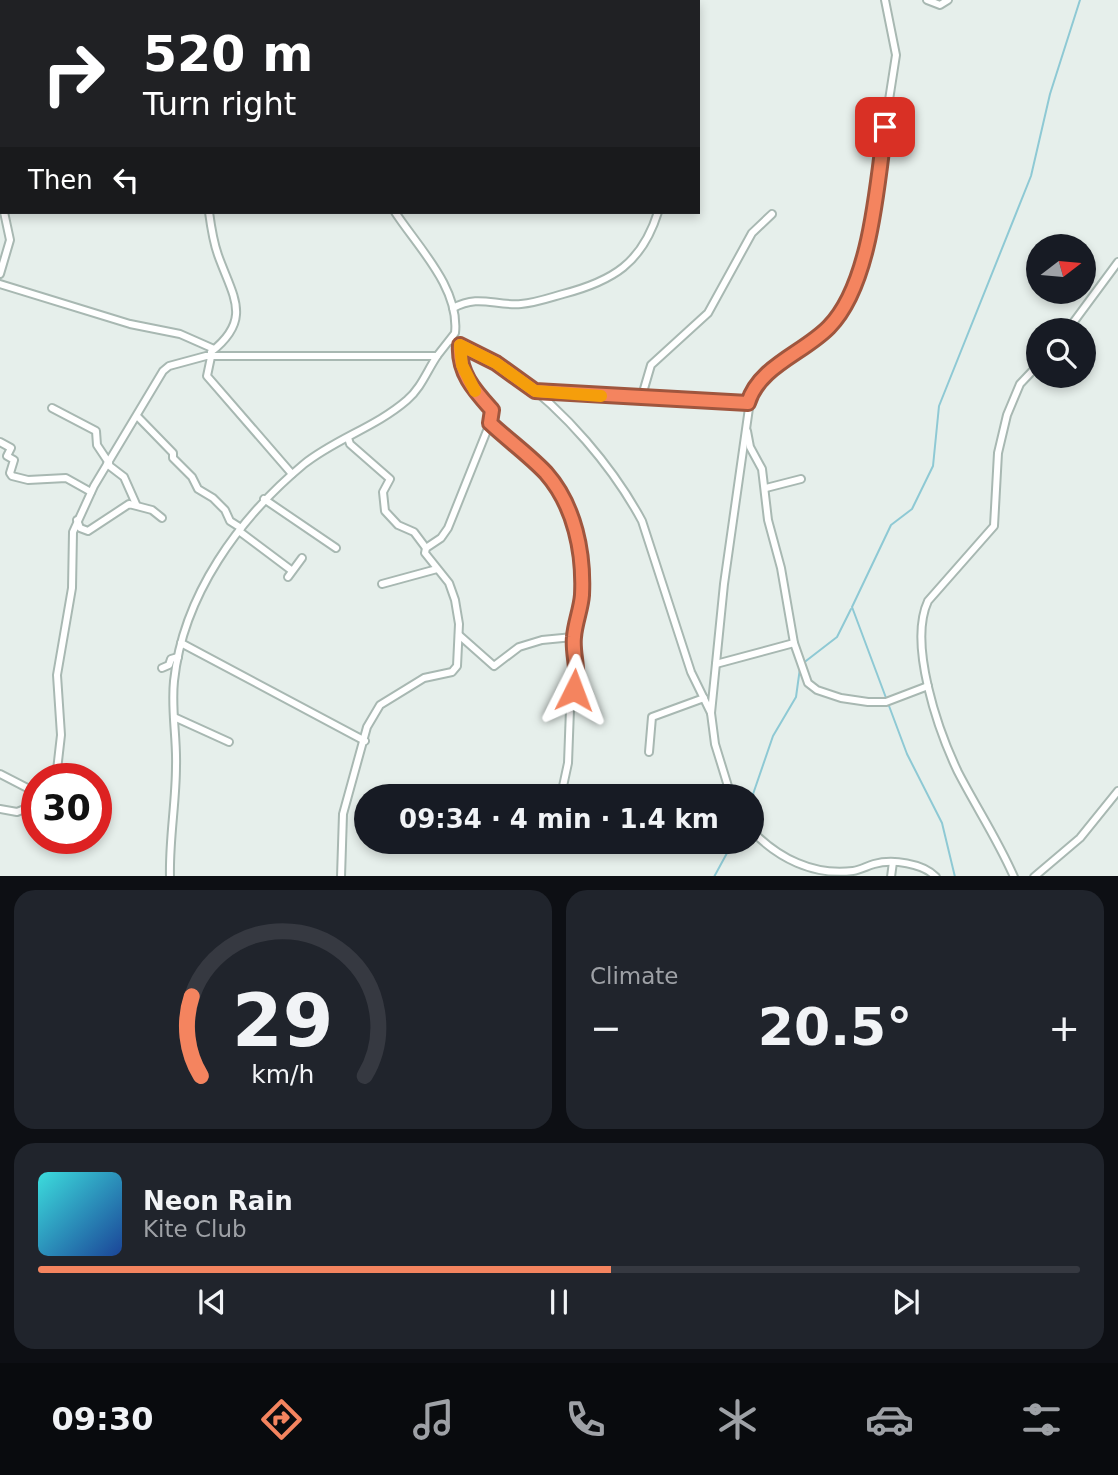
<!DOCTYPE html>
<meta charset="utf-8">
<style>
body{margin:0;font-family:"DejaVu Sans",sans-serif;background:#20242c;color:#f1f3f6;height:100vh;display:flex;flex-direction:column;font-size:26px;white-space:nowrap}
*{box-sizing:border-box;margin:0}
p{font-size:23px;color:#9ea1a6}
.icon{flex:none;width:38px;height:38px;fill:none;stroke:currentColor;stroke-width:2;stroke-linecap:round;stroke-linejoin:round}
.map{position:relative;height:876px;overflow:hidden}
.side{display:flex;flex-direction:column;gap:14px;padding:14px;background:#0d0f14;flex:1}
.side>*{flex:none}
.top-card{position:absolute;left:0px;top:0px;width:700px;height:214px;box-shadow:0 4px 10px #0003;background:#202124;color:#fff;overflow:hidden}
.needle{width:46px;rotate:74deg}
.buttons{position:absolute;left:1026px;top:234px;display:grid;gap:14px}
.buttons a{display:grid;place-items:center;width:70px;height:70px;border-radius:50%;background:#171b24;box-shadow:0 4px 10px #0003;font-size:35px}
.speed{position:absolute;left:21px;top:763px;display:flex;gap:14px;font-size:35px;font-weight:700;text-align:center}
.speed>*{display:grid;place-content:center;width:91px;height:91px;border-radius:50%;background:#171b24;box-shadow:0 4px 10px #0003;line-height:1}
.speed .limit{border:10px solid #d22;background:#fff;color:#111}
.pin{position:absolute;display:grid;place-items:center;width:60px;height:60px;color:#fff;margin:-30px;border-radius:14px;box-shadow:0 4px 10px #0006}
.me{position:absolute;width:77px;margin:-38px;rotate:3deg;stroke-linejoin:round;filter:drop-shadow(0 0 5px #0008)}
.turn{display:flex;align-items:center;gap:24px;height:147px;padding:0 28px;font-size:32px}
.turn .icon{width:91px;height:91px;stroke-width:2.5}
.turn b{display:block;font-size:49px;line-height:60px}
.then{display:flex;align-items:center;height:66px;padding:0 28px;background:#0003;gap:14px;font-size:26px}
.big{font-size:52px;font-weight:800;line-height:1.1}
.side .tile{flex:1;display:flex;flex-direction:column;justify-content:center;gap:10px;min-width:0;padding:0 24px;border-radius:21px;background:#20242c}
.side .dial{align-items:center;gap:0}
.dial svg{height:182px;overflow:visible;fill:none;stroke:#363941;stroke-width:7;stroke-linecap:round;text-anchor:middle}
.dial text{fill:#f1f3f6;stroke:none}
.song{display:flex;align-items:center;gap:21px}
.cover{width:84px;height:84px;border-radius:10px;background:linear-gradient(135deg,hsl(180 70% 55%),hsl(220 70% 35%))}
.played{height:7px;border-radius:4px;background:linear-gradient(90deg,#f4845f 55%,#363941 55%)}
.keys{display:flex;justify-content:space-around;direction:ltr}
.heat{display:flex;justify-content:space-between;align-items:center;font-size:38px;direction:ltr}
.side .tiles{flex:1;display:grid;gap:14px;grid-template-columns:1fr 1fr}
.tile:last-child{grid-column:span 2}
.trip{position:absolute;left:354px;top:784px;width:410px;height:70px;border-radius:35px;background:#171b24;box-shadow:0 4px 10px #0003;font-weight:800;line-height:70px;text-align:center}
.menu{display:flex;height:112px;justify-content:space-around;align-items:center;background:#090b0e;color:#9ea1a6}
.menu .icon{width:49px;height:49px}
.menu .on{color:#f4845f}
.menu b{font-size:32px;color:#f1f3f6}
.map>svg:first-child{display:block}
.lines{fill:none;stroke-linecap:round;stroke-linejoin:round}
.stream{stroke:#8ec9d4;stroke-width:2}
.minor-casing{stroke:#a8b8b2;stroke-width:10}
.minor{stroke:#fff;stroke-width:6}
.route-casing{stroke:#9f563e;stroke-width:18}
.route{stroke:#f4845f;stroke-width:12}
.slow{stroke:#f59e0b;stroke-width:12}
</style>
<div class="map">
<svg width="1118" height="877" viewBox="0 0 1118 877">
<rect width="100%" height="100%" fill="#e6efeb"/>
<g class="lines">
<g class="stream">
<polyline points="802,664 837,637 851,609"/>
<polyline points="751,800 773,736 796,697 800,668"/>
<polyline points="714,877 733,842"/>
<polyline points="955,877 942,823 907,754 852,607 891,525 912,509 933,466 939,406 1031,176 1050,94 1080,0"/>
</g>
<g class="minor-casing">
<g id="minor">
<polyline points="165,0 165,2"/>
<polyline points="356,0 356,2"/>
<polyline points="669,0 670,2"/>
<polyline points="927,0 940,5 948,0"/>
<polyline points="490,2 502,0"/>
<polyline points="0,199 2,204"/>
<path d="M 209,212 C 211,227 213,241 218,255 C 233,297 253,319 211,352"/>
<polyline points="0,274 10,240 4,212"/>
<polyline points="0,284 130,324 180,334 214,349"/>
<path d="M 453,308 C 479,294 494,306 521,304 C 535,303 549,298 563,294 C 613,281 642,263 658,212"/>
<polyline points="1067,331 1118,262"/>
<path d="M 452,341 C 472,352 495,361 514,374 C 565,411 613,467 642,521 L 691,672 L 711,713 L 715,744 L 731,796"/>
<path d="M 460,345 C 458,373 475,391 492,410 L 490,423 L 548,475 L 561,495 L 580,545 L 582,599 L 573,637 L 578,678 L 570,709 L 568,763 L 562,791"/>
<polyline points="211,357 207,376 292,474"/>
<polyline points="537,391 748,403"/>
<polyline points="641,399 651,365 708,313 752,233 772,214"/>
<polyline points="52,408 96,431 97,445 109,463"/>
<polyline points="138,417 173,453 173,458 192,477 198,489 213,498 225,510 230,521 241,528"/>
<polyline points="747,431 750,447 762,469 768,520 781,568 794,643 808,683 817,690 841,698 868,702 886,702 928,686"/>
<polyline points="348,438 350,444 390,479 383,492 385,511 398,525 414,532 426,548"/>
<polyline points="0,442 11,448 7,456 14,460 10,473 12,476 28,480 66,478 91,492"/>
<polyline points="107,464 124,477 136,504"/>
<polyline points="766,488 801,479"/>
<polyline points="264,499 336,548"/>
<polyline points="77,520 80,528 88,531 129,504 152,510 162,518"/>
<polyline points="239,531 291,570"/>
<polyline points="288,577 302,558"/>
<polyline points="382,584 437,569"/>
<polyline points="459,635 494,666 519,647 542,640 573,637"/>
<polyline points="181,643 365,741"/>
<polyline points="716,664 794,643"/>
<polyline points="162,668 169,665 171,659 178,657"/>
<polyline points="711,713 724,584 751,394 777,365 818,337 841,313 871,237 875,190 896,55 885,0"/>
<polyline points="174,717 229,742"/>
<polyline points="649,752 652,717 704,698"/>
<polyline points="0,774 37,793"/>
<path d="M 56,779 L 61,735 L 57,675 L 72,588 L 73,532 L 94,486 L 163,371 L 169,366 L 206,356 L 437,356 L 455,333 C 460,288 417,246 395,212"/>
<polyline points="0,809 17,812 37,804"/>
<path d="M 751,830 C 778,858 813,876 853,871 C 860,870 867,866 874,864 C 892,859 923,863 936,877"/>
<path d="M 170,877 C 169,839 176,803 176,766 C 177,738 171,710 174,681 C 183,595 239,518 304,464 C 335,439 376,427 407,400 C 421,388 427,371 437,356"/>
<polyline points="341,877 343,814 367,727 380,705 424,678 452,672 457,666 459,624 455,600 449,583 425,553 426,548 441,538 448,528 490,423"/>
<polyline points="891,877 893,862"/>
<path d="M 1014,877 C 998,840 976,807 958,772 C 938,730 908,644 928,601 L 994,526 L 998,453 L 1007,415 L 1020,384 L 1038,365"/>
<polyline points="1034,877 1080,838 1118,791"/>
</g>
</g>
<use href="#minor" class="minor"/>
</g>
<g class="lines">
<g class="route-casing">
<path id="route" d="M 574,690 C 580,671 572,654 574,637 C 575,623 581,609 582,595 C 584,553 575,506 546,473 C 529,455 508,440 490,423 L 492,410 C 475,391 458,373 460,345 L 496,363 L 535,391 L 748,403 C 759,366 804,353 829,327 C 871,284 877,185 885,127"/>
</g>
<use href="#route" class="route"/>
<polyline class="slow" points="475,391 462,365 460,345 496,363 535,391 601,396"/>
</g>
</svg>
<div class="buttons">
<a><svg class="needle" viewBox="-14 -14 28 28"><path d="M0-13l5 13h-10z" fill="#e53935"/><path d="M0 13l5-13h-10z" fill="#9ea1a6"/></svg></a>
<a><svg class="icon" aria-label="search" viewBox="0 0 24 24"><circle cx="10" cy="10" r="6"/><path d="M15 15l6 6"/></svg></a>
</div>
<div class="speed"><div class="limit">30</div></div>
<div class="pin" style="left:885px;top:127px;background:#d93025"><svg class="icon" aria-label="arrive" viewBox="0 0 24 24"><path d="M6 21V4h12l-3 4 3 4H6"/></svg></div>
<svg class="me" style="left:574px;top:690px" viewBox="-20 -20 40 40"><path d="M0-17L14 15 0 8-14 15z" fill="#f4845f" stroke="#fff" stroke-width="4"/></svg>
<div class="trip">09:34 · 4 min · 1.4 km</div>
<div class="top-card">
<div class="turn"><svg class="icon" aria-label="right" viewBox="0 0 24 24"><path d="M7 20v-9h11M14 6l5 5-5 5"/></svg><div><b>520 m</b>Turn right</div></div>
<div class="then">Then<svg class="icon" aria-label="left" viewBox="0 0 24 24"><path d="M17 20v-9H6M10 6l-5 5 5 5"/></svg></div>
</div>
</div>
<section class="side">
<div class="tiles">
<div class="tile dial"><svg viewBox="0 0 100 80">
<path d="M14 69A42 42 0 1 1 86 69"/>
<path d="M14 69A42 42 0 0 1 10 34" stroke="#f4845f"/>
<text x="50" y="56" font-size="32" font-weight="700">29</text>
<text x="50" y="72" font-size="11">km/h</text>
</svg></div>
<div class="tile"><p>Climate</p>
<div class="heat"><a>−</a><b class="big">20.5°</b><a>+</a></div>
</div>
<div class="tile">
<div class="song"><i class="cover"></i><div><b>Neon Rain</b><p>Kite Club</p></div></div>
<div class="played"></div>
<div class="keys"><svg class="icon" aria-label="previous" viewBox="0 0 24 24"><path d="M18 5L8 12l10 7zM5 5v14"/></svg><svg class="icon" aria-label="pause" viewBox="0 0 24 24"><path d="M8 5v14M16 5v14"/></svg><svg class="icon" aria-label="next" viewBox="0 0 24 24"><path d="M6 5l10 7-10 7zM19 5v14"/></svg></div>
</div>
</div>
</section>
<nav class="menu">
<b>09:30</b>
<svg class="icon on" aria-label="directions" viewBox="0 0 24 24"><path d="M12 3l9 9-9 9-9-9zM9 14v-3h6M13 9l2 2-2 2"/></svg>
<svg class="icon" aria-label="music" viewBox="0 0 24 24"><path d="M9 18V5l10-2v13"/><circle cx="6" cy="18" r="3"/><circle cx="16" cy="16" r="3"/></svg>
<svg class="icon" aria-label="phone" viewBox="0 0 24 24"><path d="M5 4h4l2 5-3 2q2 4 5 5l2-3 5 2v4C11 20 4 13 5 4z"/></svg>
<svg class="icon" aria-label="climate" viewBox="0 0 24 24"><path d="M12 3v18M4 7l16 10M4 17L20 7"/></svg>
<svg class="icon" aria-label="car" viewBox="0 0 24 24"><path d="M5 17H2v-5l4-1 3-4h7l3 4 3 1v5h-3M9 17h6M6 11h13"/><circle cx="7" cy="17" r="2"/><circle cx="17" cy="17" r="2"/></svg>
<svg class="icon" aria-label="filters" viewBox="0 0 24 24"><path d="M4 7h16M4 17h16"/><circle cx="9" cy="7" r="2"/><circle cx="15" cy="17" r="2"/></svg>
</nav>
